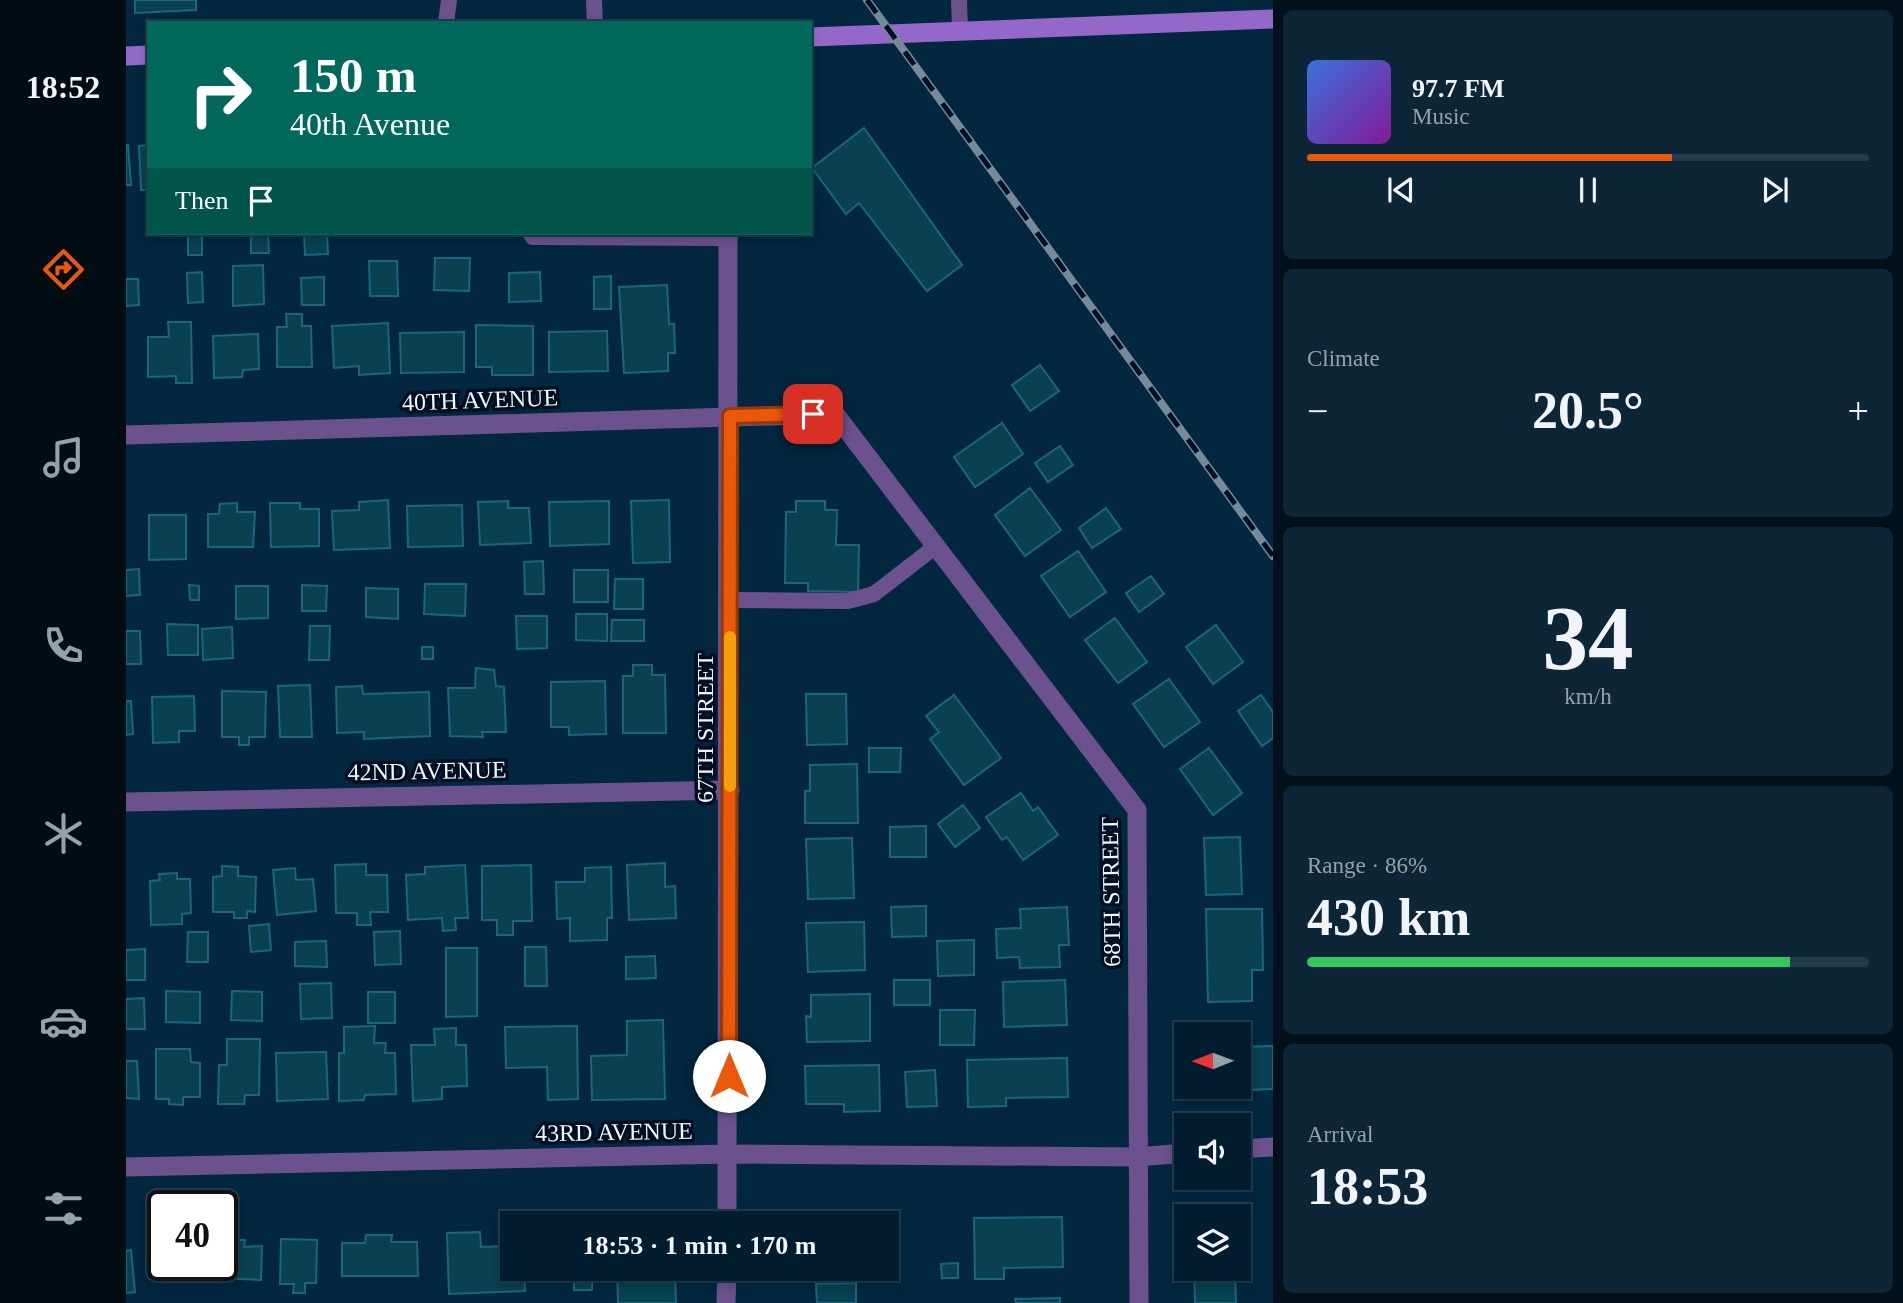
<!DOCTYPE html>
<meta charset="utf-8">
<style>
body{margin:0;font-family:Georgia,serif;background:#0c2637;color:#f1f3f6;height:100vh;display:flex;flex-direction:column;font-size:26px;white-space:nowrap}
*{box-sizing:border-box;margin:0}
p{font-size:23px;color:#96a2aa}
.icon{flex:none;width:38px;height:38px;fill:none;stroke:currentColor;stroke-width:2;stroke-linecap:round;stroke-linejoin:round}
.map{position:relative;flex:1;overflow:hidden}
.side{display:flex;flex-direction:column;gap:10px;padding:10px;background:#01101a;width:630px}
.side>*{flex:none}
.hud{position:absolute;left:21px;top:21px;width:665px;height:214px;border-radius:0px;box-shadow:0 4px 10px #0003,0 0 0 2px #233b4b;background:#00695c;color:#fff;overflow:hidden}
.needle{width:46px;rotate:269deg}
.tools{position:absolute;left:1048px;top:1022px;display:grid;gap:14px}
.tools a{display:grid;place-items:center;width:77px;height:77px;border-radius:0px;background:#021d2f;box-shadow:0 4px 10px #0003,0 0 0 2px #233b4b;font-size:35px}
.speed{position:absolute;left:21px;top:1190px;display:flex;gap:14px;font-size:35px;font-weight:700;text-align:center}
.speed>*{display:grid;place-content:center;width:91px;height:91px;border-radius:50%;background:#021d2f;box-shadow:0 4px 10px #0003,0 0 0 2px #233b4b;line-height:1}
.speed .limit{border:4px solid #111;border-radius:10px;background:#fff;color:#111}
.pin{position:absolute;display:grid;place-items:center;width:60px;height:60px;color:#fff;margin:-30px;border-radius:14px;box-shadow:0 4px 10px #0006}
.me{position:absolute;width:77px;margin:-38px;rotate:0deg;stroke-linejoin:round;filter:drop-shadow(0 0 5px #0008)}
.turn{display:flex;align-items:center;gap:24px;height:147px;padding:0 28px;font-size:32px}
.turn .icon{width:91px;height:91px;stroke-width:2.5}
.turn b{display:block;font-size:49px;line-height:60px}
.then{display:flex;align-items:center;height:66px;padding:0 28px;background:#0003;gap:14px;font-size:26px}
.big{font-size:52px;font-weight:600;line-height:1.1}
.side .card{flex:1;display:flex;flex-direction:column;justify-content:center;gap:10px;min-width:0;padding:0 24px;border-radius:10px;background:#0c2637}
.side .dial{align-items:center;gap:0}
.dial b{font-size:91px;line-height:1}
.song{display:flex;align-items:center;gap:21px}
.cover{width:84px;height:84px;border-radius:10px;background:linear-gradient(135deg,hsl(220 70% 55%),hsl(290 70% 35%))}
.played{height:7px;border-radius:4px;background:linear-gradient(90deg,#ea580c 65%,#233b4b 65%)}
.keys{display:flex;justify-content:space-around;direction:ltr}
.heat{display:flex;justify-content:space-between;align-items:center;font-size:38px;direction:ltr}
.charge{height:10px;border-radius:5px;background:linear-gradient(90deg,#34c759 86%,#233b4b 0)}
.trip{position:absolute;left:374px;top:1211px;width:399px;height:70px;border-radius:0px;background:#021d2f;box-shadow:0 4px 10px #0003,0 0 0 2px #233b4b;font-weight:600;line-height:70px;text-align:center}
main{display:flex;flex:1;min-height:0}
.dock{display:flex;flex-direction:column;width:126px;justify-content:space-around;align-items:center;background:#010c13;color:#96a2aa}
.dock .icon{width:49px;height:49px}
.dock .on{color:#ea580c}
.dock b{font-size:32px;color:#f1f3f6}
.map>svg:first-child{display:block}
.building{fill:#094150;stroke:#19667d;stroke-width:2}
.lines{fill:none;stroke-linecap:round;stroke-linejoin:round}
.service{stroke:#6b518e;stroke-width:16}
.minor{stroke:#6b518e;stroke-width:19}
.tertiary{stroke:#6b518e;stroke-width:19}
.secondary{stroke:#9368ca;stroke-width:19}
.rail-casing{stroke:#758b9a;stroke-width:8}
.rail{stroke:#000f21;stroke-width:5;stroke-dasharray:16;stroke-linecap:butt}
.route-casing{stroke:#983908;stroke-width:18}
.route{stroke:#ea580c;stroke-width:12}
.slow{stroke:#f59e0b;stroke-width:12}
.labels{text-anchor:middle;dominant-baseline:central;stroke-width:7;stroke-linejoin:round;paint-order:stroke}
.street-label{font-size:24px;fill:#eff6fb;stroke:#000f21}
</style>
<main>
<nav class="dock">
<b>18:52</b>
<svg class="icon on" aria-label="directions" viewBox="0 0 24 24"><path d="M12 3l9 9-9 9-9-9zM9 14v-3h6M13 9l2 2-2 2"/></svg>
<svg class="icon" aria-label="music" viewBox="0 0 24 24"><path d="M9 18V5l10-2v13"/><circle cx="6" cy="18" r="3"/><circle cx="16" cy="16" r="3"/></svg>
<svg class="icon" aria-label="phone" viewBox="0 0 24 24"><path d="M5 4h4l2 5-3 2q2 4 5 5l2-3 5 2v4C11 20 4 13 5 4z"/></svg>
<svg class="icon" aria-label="climate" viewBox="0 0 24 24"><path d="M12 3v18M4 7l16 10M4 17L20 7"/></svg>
<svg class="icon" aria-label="car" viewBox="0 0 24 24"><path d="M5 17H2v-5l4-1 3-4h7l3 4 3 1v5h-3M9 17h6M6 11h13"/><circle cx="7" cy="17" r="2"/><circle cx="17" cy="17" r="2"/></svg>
<svg class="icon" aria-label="filters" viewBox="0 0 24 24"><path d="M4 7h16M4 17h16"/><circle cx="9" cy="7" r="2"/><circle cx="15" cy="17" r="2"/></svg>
</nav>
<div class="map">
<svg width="1147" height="1303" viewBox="0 0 1147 1303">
<rect width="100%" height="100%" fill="#02273f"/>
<g class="building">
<polygon points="9,0 70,0 70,10 9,13"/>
<polygon points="738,128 836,265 801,291 733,203 720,214 686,168"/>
<polygon points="0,145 2,145 5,185 0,185"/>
<polygon points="23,145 23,190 15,190 13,146"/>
<rect x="62" y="233" width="14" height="22"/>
<polygon points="125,233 142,233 143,253 125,253"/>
<polygon points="178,233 201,233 202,254 179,255"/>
<polygon points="309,258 344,258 343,291 308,290"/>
<polygon points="243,261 271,261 272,296 244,296"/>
<polygon points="137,265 138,304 107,306 107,266"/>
<polygon points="76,272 77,302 62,303 61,273"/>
<polygon points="414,272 415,301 383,302 383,273"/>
<polygon points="485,276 485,309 468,309 468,277"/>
<polygon points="198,277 198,305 176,305 175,278"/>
<polygon points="0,279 12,279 13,305 0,306"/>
<polygon points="541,285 543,324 548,324 549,353 542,353 542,371 498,373 493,287"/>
<polygon points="160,314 176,314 176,326 185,326 186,367 151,367 151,327 161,327"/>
<polygon points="42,322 65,322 66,383 50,383 50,376 22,377 22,337 43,337"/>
<polygon points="262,323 264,373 233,375 233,366 208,368 206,326"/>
<polygon points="350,325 407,326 407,375 366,375 366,367 350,367"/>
<polygon points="481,331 482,371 423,372 423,332"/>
<polygon points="338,332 338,372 275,373 274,333"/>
<polygon points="132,334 133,369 117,370 116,377 88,378 87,336"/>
<polygon points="914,365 933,391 904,411 886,385"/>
<polygon points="876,423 897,454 849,487 828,457"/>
<polygon points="934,446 947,465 922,482 909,463"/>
<polygon points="904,488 935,530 899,556 869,515"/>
<polygon points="262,500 264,548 208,550 206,511 233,510 233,502"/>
<polygon points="543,500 544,562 507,563 505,501"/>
<polygon points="382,501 382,508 403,508 405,543 354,545 352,502"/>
<polygon points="483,501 483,544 424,546 423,502"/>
<polygon points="670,501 699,501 699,510 711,510 710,545 733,545 732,592 682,591 682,583 659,583 660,512 670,512"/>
<polygon points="111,503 111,512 129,512 127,547 82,547 82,514 93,514 94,504"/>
<polygon points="144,503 174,503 174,509 193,509 193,546 145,547"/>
<polygon points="336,505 337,546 282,547 281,506"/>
<polygon points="980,508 995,529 966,548 953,528"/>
<polygon points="23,515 60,515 60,559 23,560"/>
<polygon points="952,551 980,592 944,617 915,576"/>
<polygon points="417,561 418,594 399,594 398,562"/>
<polygon points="13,569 14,595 0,596 0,570"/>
<rect x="448" y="570" width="34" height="32"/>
<polygon points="1025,576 1038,594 1013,612 1000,593"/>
<polygon points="489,579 517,579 517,609 488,609"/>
<polygon points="299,584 340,584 339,616 298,614"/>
<polygon points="63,585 73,586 73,600 64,600"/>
<polygon points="176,585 201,586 200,611 176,611"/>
<polygon points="110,586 142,586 142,618 110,619"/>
<polygon points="240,588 272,589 272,619 240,617"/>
<polygon points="450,614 481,614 481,641 450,640"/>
<polygon points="390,616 421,616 421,648 391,649"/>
<polygon points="989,618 1021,662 992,683 959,640"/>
<polygon points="486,620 518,620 518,641 485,641"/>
<polygon points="41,624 72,625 72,655 42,655"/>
<polygon points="1090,625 1117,662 1087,684 1060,647"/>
<polygon points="184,626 204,626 203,660 183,660"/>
<polygon points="106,627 107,658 77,660 76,629"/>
<polygon points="0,631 14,631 15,664 0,664"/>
<rect x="296" y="647" width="11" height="12"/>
<polygon points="507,665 526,665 526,675 539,675 540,733 497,733 497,676 507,676"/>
<polygon points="350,668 368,670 370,686 378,687 380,732 356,732 357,737 324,736 322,688 349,688"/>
<polygon points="1043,679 1074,722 1038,747 1007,704"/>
<polygon points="479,681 480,734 443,735 443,727 425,727 425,682"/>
<polygon points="184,685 186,737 154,737 152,686"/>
<polygon points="236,686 237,694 303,692 304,736 238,739 238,732 211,733 210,687"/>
<polygon points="96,691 140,692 139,737 123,737 123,745 113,745 113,737 96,737"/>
<polygon points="680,694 720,694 721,744 681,745"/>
<polygon points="828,695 875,758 838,785 804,739 813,732 800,716"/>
<polygon points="1135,695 1147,712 1147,738 1136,746 1112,711"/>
<polygon points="68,696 69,731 53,731 53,742 27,743 26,697"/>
<polygon points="0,701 5,701 7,734 0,735"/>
<polygon points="743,748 775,748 774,772 743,772"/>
<polygon points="1083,748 1116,793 1087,815 1054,769"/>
<polygon points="731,764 732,823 679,823 679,791 684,791 684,765"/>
<polygon points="895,793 907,811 912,807 932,835 897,860 881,837 876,840 860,817"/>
<polygon points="837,805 854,828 829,847 812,824"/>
<polygon points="800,826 800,857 764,857 764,827"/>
<polygon points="1114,837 1116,894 1080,895 1078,838"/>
<polygon points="726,838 728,898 682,899 680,839"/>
<polygon points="539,863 539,887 549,886 550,918 503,920 501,865"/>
<polygon points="240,864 240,875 261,875 262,912 244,912 245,925 231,925 231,913 210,913 209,865"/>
<polygon points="339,865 342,918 329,918 330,930 317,931 316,918 282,920 280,875 299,874 299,867"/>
<polygon points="405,865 406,921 387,921 387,935 371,935 371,920 356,920 356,866"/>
<polygon points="96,866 112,867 112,876 130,877 129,912 121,911 121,918 108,918 108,912 87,912 87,877 96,876"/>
<polygon points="485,867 486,918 481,918 481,940 444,941 444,918 431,919 430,882 459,882 459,868"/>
<polygon points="169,868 170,880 187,879 190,911 151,915 147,870"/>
<polygon points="51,873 51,879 64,879 65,913 56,914 56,924 25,925 24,881 34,880 33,874"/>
<polygon points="800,906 800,936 766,937 765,907"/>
<polygon points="941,907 943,945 933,945 934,967 894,968 893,957 871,958 870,929 895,928 894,909"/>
<polygon points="1080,909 1136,909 1137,970 1126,970 1126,1001 1082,1002"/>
<polygon points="738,922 739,970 682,972 680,923"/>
<polygon points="143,924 145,950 125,952 123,926"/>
<polygon points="274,931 275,964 249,965 248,932"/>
<polygon points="62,932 82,932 82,962 61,962"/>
<polygon points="848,940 848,975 812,976 811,941"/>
<polygon points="200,941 201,967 169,966 169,942"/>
<polygon points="399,947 420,947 421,986 399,986"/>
<polygon points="320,948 351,948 351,1016 320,1017"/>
<polygon points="19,949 19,980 0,980 0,950"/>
<polygon points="529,956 530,978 500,979 500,957"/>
<rect x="768" y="980" width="36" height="25"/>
<polygon points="939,980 941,1025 878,1027 877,982"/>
<polygon points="205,983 206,1018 175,1019 174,984"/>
<polygon points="40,991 74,992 74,1023 40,1022"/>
<polygon points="106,991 136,992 136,1021 105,1020"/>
<rect x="242" y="992" width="27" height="31"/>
<polygon points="744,994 744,1041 681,1042 680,1016 685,1017 685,995"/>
<polygon points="18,998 19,1029 0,1029 0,999"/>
<polygon points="814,1010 849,1010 848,1045 814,1045"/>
<polygon points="537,1020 539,1099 466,1100 465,1056 501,1055 501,1021"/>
<polygon points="249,1026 248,1043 260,1043 259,1053 269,1053 270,1094 239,1095 238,1100 213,1101 213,1053 218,1053 218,1027"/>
<polygon points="451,1026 452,1099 422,1100 421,1067 380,1068 379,1027"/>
<polygon points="330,1028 330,1045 340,1045 341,1086 316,1087 316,1099 287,1101 285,1045 309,1045 308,1029"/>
<polygon points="101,1039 134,1039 133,1095 119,1095 118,1104 92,1104 93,1065 101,1065"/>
<polygon points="1147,1046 1147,1089 1122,1090 1122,1099 1082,1100 1082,1087 1113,1087 1113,1047"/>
<polygon points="30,1049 64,1049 65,1062 74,1063 74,1097 57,1097 57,1105 43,1104 43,1099 30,1099"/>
<polygon points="200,1052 202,1099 151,1101 150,1053"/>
<polygon points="941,1058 942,1097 880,1098 880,1106 842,1107 841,1060"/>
<polygon points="0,1061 11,1061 13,1099 0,1098"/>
<polygon points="753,1065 754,1111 718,1112 718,1104 680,1104 679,1066"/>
<polygon points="809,1070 811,1106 781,1107 779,1072"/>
<polygon points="741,1217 741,1223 707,1223 707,1218"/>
<polygon points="936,1217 937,1267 878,1268 878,1279 849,1279 848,1218"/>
<polygon points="761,1227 766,1227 767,1259 761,1259"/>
<polygon points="354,1232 355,1247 380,1246 380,1264 387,1264 387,1269 398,1269 399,1291 323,1294 321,1233"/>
<polygon points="240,1235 266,1235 265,1242 291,1242 292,1276 216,1276 216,1243 239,1243"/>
<polygon points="32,1239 37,1239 37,1265 75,1265 75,1274 32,1274"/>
<polygon points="155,1239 191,1240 190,1283 179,1283 179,1293 167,1293 168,1284 154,1284"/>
<polygon points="96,1240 119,1240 118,1247 136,1246 135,1280 93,1278"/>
<polygon points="5,1250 9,1292 0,1293 0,1251"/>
<polygon points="832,1263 832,1278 816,1278 815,1264"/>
<polygon points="420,1269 479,1269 479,1275 466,1276 466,1290 448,1290 448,1278 420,1278"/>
<polygon points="491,1269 549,1269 550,1303 492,1303"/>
<polygon points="1068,1269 1109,1269 1110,1303 1069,1303"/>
<polygon points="730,1283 730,1303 691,1303 690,1284"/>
<polygon points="934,1298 934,1303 890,1303 889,1299"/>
</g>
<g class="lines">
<g class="service">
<polyline points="468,0 469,23"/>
<polyline points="833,0 834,30"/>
<polyline points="320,23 323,0"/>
<polyline points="404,233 407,237 602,238"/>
<polyline points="604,600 722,601 748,594 810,546"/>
</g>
<g class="minor">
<polyline points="0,435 709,414 1011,810 1013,1303"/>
<polyline points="0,802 604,790"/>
<polyline points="1113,1149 1147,1147"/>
<polyline points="0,1167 602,1154 1011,1157 1060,1153"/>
</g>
<g class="tertiary">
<polyline points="601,1223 602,233"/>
<polyline points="600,1303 601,1269"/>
</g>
<g class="secondary">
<polyline points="684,37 1147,19"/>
<polyline points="0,56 23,55"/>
</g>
<g class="rail-casing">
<polyline id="rail" points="741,0 1147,556"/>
</g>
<use href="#rail" class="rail"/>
</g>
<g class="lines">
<g class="route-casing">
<polyline id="route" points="603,1076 604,416 687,414"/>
</g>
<use href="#route" class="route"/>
<polyline class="slow" points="604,637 604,786"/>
</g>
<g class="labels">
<g class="street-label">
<text transform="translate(354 400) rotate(-2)">40TH AVENUE</text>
<text transform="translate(579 728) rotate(-90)">67TH STREET</text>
<text transform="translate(301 771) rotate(-1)">42ND AVENUE</text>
<text transform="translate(985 892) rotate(-91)">68TH STREET</text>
<text transform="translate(488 1132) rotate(-1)">43RD AVENUE</text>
</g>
</g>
</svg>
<div class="tools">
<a><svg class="needle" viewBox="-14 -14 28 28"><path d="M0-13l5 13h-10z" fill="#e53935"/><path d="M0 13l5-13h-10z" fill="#96a2aa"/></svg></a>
<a><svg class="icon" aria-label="sound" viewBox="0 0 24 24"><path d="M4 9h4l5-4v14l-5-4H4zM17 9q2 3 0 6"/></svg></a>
<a><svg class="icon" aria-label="layers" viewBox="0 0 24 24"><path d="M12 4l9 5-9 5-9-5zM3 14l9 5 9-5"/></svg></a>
</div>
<div class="speed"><div class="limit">40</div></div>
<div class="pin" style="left:687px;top:414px;background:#d93025"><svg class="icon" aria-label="arrive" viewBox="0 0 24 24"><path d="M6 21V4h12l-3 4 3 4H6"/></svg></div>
<svg class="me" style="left:603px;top:1076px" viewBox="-20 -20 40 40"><circle r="19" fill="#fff"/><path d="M0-13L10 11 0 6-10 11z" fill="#ea580c"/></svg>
<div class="trip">18:53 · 1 min · 170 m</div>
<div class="hud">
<div class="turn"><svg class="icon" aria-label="right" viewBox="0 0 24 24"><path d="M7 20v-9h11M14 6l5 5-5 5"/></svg><div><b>150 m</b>40th Avenue</div></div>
<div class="then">Then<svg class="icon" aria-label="arrive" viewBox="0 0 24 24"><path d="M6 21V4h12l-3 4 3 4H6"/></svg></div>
</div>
</div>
<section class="side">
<div class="card">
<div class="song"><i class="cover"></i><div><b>97.7 FM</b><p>Music</p></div></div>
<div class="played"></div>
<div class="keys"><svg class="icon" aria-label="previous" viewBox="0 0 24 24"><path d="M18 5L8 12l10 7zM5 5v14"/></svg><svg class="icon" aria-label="pause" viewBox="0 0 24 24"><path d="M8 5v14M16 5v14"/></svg><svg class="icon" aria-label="next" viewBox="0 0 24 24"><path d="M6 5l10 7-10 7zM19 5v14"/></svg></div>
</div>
<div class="card"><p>Climate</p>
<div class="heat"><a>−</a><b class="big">20.5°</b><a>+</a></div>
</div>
<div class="card dial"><b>34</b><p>km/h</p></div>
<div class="card"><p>Range · 86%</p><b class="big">430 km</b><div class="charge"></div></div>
<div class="card"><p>Arrival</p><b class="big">18:53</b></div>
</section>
</main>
